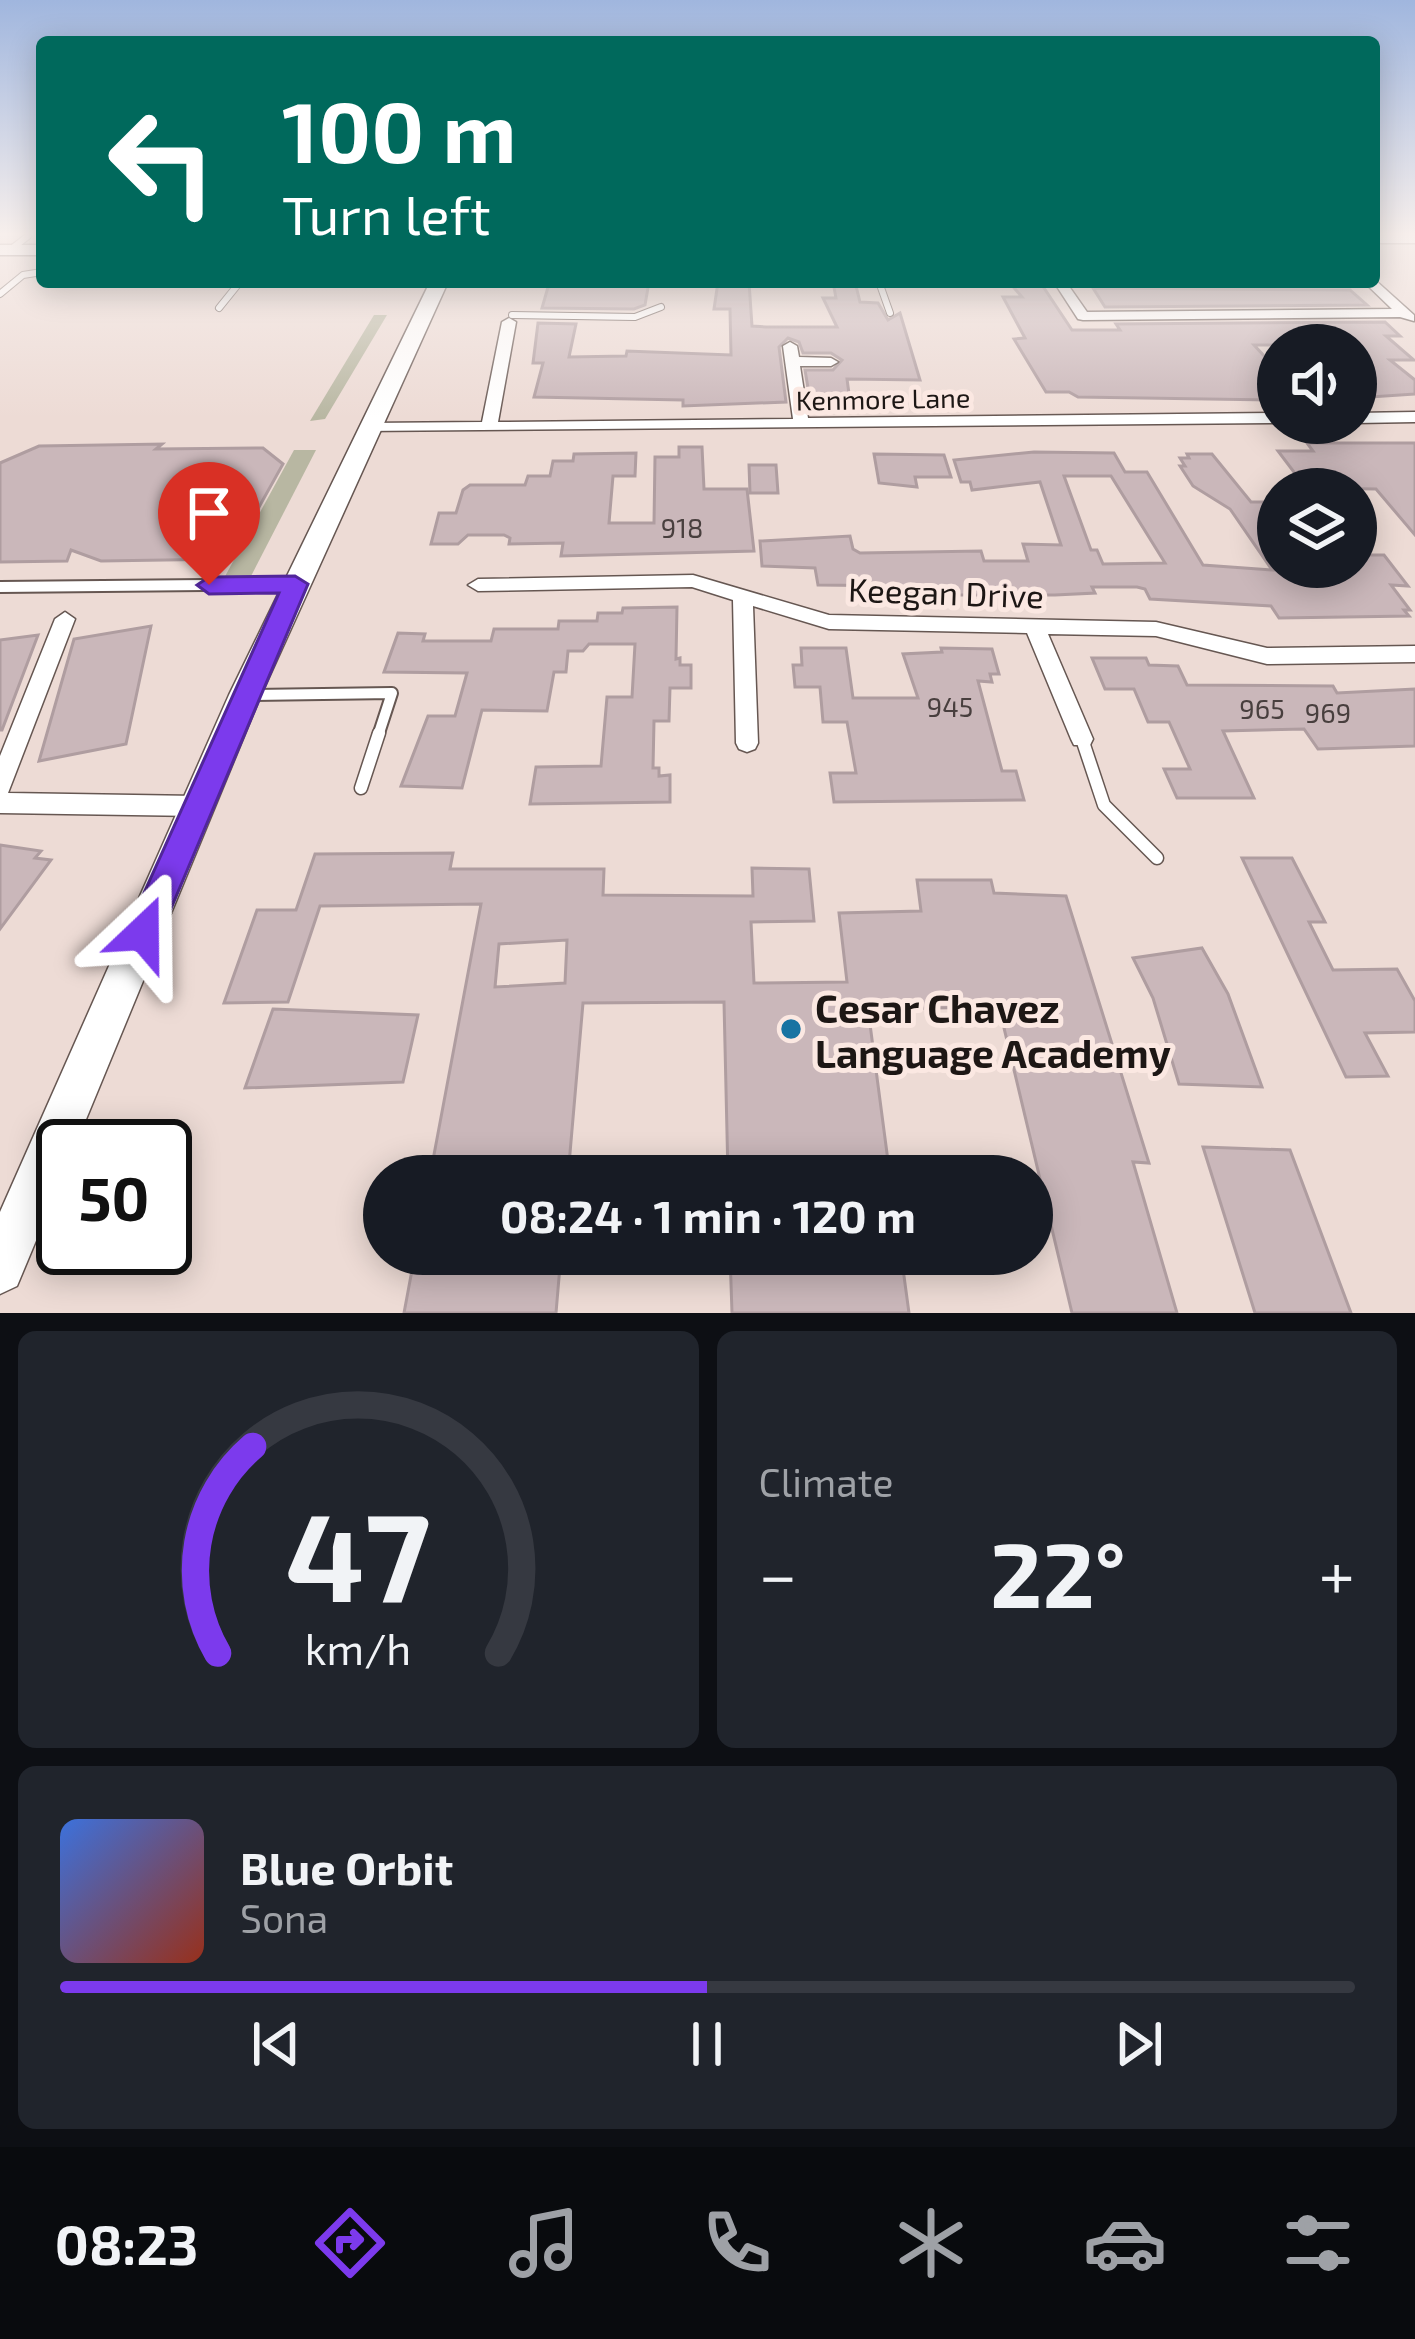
<!DOCTYPE html>
<meta charset="utf-8">
<style>
body{margin:0;font-family:"Exo 2",sans-serif;background:#20242c;color:#f1f3f6;height:100vh;display:flex;flex-direction:column;font-size:45px;white-space:nowrap}
*{box-sizing:border-box;margin:0}
p{font-size:39px;color:#9ea1a6}
.icon{flex:none;width:66px;height:66px;fill:none;stroke:currentColor;stroke-width:2;stroke-linecap:round;stroke-linejoin:round}
.map{position:relative;height:1313px;overflow:hidden}
.panel{display:flex;flex-direction:column;gap:18px;padding:18px;background:#0d0f14;flex:1}
.panel>*{flex:none}
.guide{position:absolute;left:36px;top:36px;width:1344px;height:252px;border-radius:12px;box-shadow:0 6px 30px #0003;background:#00695c;color:#fff;overflow:hidden}
.fabs{position:absolute;left:1257px;top:324px;display:grid;gap:24px}
.fabs a{display:grid;place-items:center;width:120px;height:120px;border-radius:50%;background:#171b24;box-shadow:0 6px 30px #0003;font-size:60px}
.speed{position:absolute;left:36px;top:1119px;display:flex;gap:24px;font-size:60px;font-weight:700;text-align:center}
.speed>*{display:grid;place-content:center;width:156px;height:156px;border-radius:50%;background:#171b24;box-shadow:0 6px 30px #0003;line-height:1}
.speed .limit{border:6px solid #111;border-radius:18px;background:#fff;color:#111}
.pin{position:absolute;display:grid;place-items:center;width:102px;height:102px;color:#fff;margin:-123px -51px;border-radius:50% 50% 50% 0;rotate:-45deg;box-shadow:0 0 12px #0007}
.pin .icon{rotate:45deg}
.me{position:absolute;width:132px;margin:-66px;rotate:23deg;stroke-linejoin:round;filter:drop-shadow(0 0 9px #0008)}
.turn{display:flex;align-items:center;gap:42px;height:252px;padding:0 48px;font-size:54px}
.turn .icon{width:156px;height:156px;stroke-width:2.5}
.turn b{display:block;font-size:84px;line-height:102px}
.big{font-size:90px;font-weight:700;line-height:1.1}
.panel .card{flex:1;display:flex;flex-direction:column;justify-content:center;gap:18px;min-width:0;padding:0 42px;border-radius:18px;background:#20242c}
.panel .dial{align-items:center;gap:0}
.dial svg{height:312px;overflow:visible;fill:none;stroke:#363941;stroke-width:7;stroke-linecap:round;text-anchor:middle}
.dial text{fill:#f1f3f6;stroke:none}
.song{display:flex;align-items:center;gap:36px}
.cover{width:144px;height:144px;border-radius:18px;background:linear-gradient(135deg,hsl(220 70% 55%),hsl(10 70% 35%))}
.played{height:12px;border-radius:6px;background:linear-gradient(90deg,#7c3aed 50%,#363941 50%)}
.keys{display:flex;justify-content:space-around;direction:ltr}
.heat{display:flex;justify-content:space-between;align-items:center;font-size:66px;direction:ltr}
.panel .tiles{flex:1;display:grid;gap:18px;grid-template-columns:1fr 1fr}
.card:last-child{grid-column:span 2}
.trip{position:absolute;left:363px;top:1155px;width:690px;height:120px;border-radius:60px;background:#171b24;box-shadow:0 6px 30px #0003;font-weight:700;line-height:120px;text-align:center}
.tabs{display:flex;height:192px;justify-content:space-around;align-items:center;background:#090b0e;color:#9ea1a6}
.tabs .icon{width:84px;height:84px}
.tabs .selected{color:#7c3aed}
.tabs b{font-size:54px;color:#f1f3f6}
.map>svg:first-child{display:block}
.green{fill:#b8b7a2}
.building{fill:#cab7ba;stroke:#af9da0;stroke-width:3;fill-rule:evenodd}
.lines{fill:none;stroke-linecap:round;stroke-linejoin:round}
.service-far2-casing{stroke:#665752;stroke-width:8}
.service-far1-casing{stroke:#665752;stroke-width:14}
.service-casing{stroke:#665752;stroke-width:15}
.minor-casing{stroke:#665752;stroke-width:3}
.secondary-casing{stroke:#665752;stroke-width:3}
.service-far2{stroke:#fff;stroke-width:6}
.service-far1{stroke:#fff;stroke-width:10}
.service{stroke:#fff;stroke-width:12}
.minor{fill:#fff;fill-rule:evenodd}
.secondary{fill:#fff;fill-rule:evenodd}
.route{fill:#7c3aed;stroke:#51269a;stroke-width:3}
.poi-dot{fill:#1873a2;stroke:#fbe8e2;stroke-width:4.5}
.labels{text-anchor:middle;dominant-baseline:central;stroke-width:10;stroke-linejoin:round;paint-order:stroke}
.far-street-label{font-size:27px;fill:#1d1715;stroke:#fbe8e2}
.number-label{font-size:27px;fill:#483f3e}
.street-label{font-size:33px;fill:#1d1715;stroke:#fbe8e2}
.near-poi-label{font-size:39px;font-weight:bold;fill:#1d1715;stroke:#fbe8e2;text-anchor:start}
</style>
<div class="map">
<svg width="1415" height="1313" viewBox="0 0 1415 1313">
<rect width="100%" height="100%" fill="#eddbd5"/>
<g class="green">
<polygon points="374,315 387,315 325,419 310,421"/>
<polygon points="294,450 316,450 249,580 223,580"/>
</g>
<g class="building">
<polygon points="546,282 649,282 645,305 634,309 542,308 548,287 555,286"/>
<polygon points="718,282 749,282 752,326 766,327 837,327 823,298 836,298 833,282 855,282 860,302 878,303 888,320 900,313 920,380 847,379 850,401 810,400 805,370 833,370 842,360 831,353 803,353 799,342 788,338 779,347 786,402 683,406 683,400 534,397 543,363 533,363 538,323 576,324 569,357 626,356 627,351 731,355 730,309 714,309"/>
<polygon points="1009,282 1040,282 1072,330 1120,330 1116,324 1385,322 1400,336 1386,336 1414,360 1390,360 1415,380 1415,394 1356,398 1356,345 1254,345 1278,371 1278,400 1078,397 1069,392 1046,392 1014,339 1025,338 1003,297 1022,297"/>
<polygon points="1093,288 1350,290 1367,305 1105,307"/>
<polygon points="1307,443 1415,443 1415,535 1376,489 1306,488 1278,451 1313,451"/>
<polygon points="162,444 156,449 263,448 283,464 230,559 101,561 71,550 67,561 0,562 0,463 39,446"/>
<polygon points="679,447 702,447 704,489 747,489 754,551 561,556 563,543 509,544 510,538 504,535 468,535 458,544 431,544 439,513 456,513 463,490 470,485 525,485 528,476 550,476 553,461 573,461 574,454 636,453 635,476 613,476 609,523 654,523 655,457 679,457"/>
<path d="M 1034,452 L 1114,453 L 1125,472 L 1147,472 L 1203,565 L 1272,570 L 1230,509 L 1193,486 L 1180,466 L 1185,466 L 1180,458 L 1189,458 L 1187,454 L 1212,454 L 1251,502 L 1278,502 L 1278,570 L 1288,570 L 1293,576 L 1348,576 L 1341,567 L 1356,567 L 1356,555 L 1384,555 L 1408,586 L 1391,585 L 1410,610 L 1404,610 L 1409,616 L 1279,618 L 1271,606 L 1150,599 L 1145,589 L 1137,587 L 1092,587 L 1095,593 L 1055,595 L 910,595 L 908,586 L 818,585 L 815,568 L 762,566 L 760,541 L 850,536 L 853,549 L 860,553 L 981,551 L 984,561 L 1028,561 L 1023,544 L 1061,545 L 1040,482 L 972,490 L 970,482 L 961,482 L 954,460 ZM 1064,476 L 1111,476 L 1165,563 L 1103,564 L 1097,550 L 1091,550 Z"/>
<polygon points="874,454 944,455 951,477 915,477 917,487 879,483"/>
<polygon points="749,465 776,465 778,493 750,493"/>
<polygon points="677,607 676,659 680,658 680,665 691,665 691,688 670,688 669,721 654,721 653,768 659,768 659,776 670,775 670,802 530,804 536,767 601,766 607,697 632,697 635,644 589,644 583,651 568,651 566,672 554,672 547,711 482,710 462,788 401,786 428,716 455,716 467,673 384,672 398,633 425,634 423,641 491,641 494,629 558,629 559,621 597,621 598,613 622,613 623,608"/>
<polygon points="151,626 126,744 39,761 74,639"/>
<polygon points="38,635 2,730 0,730 0,640"/>
<polygon points="801,648 846,648 853,698 918,698 903,654 942,652 941,648 992,649 999,674 990,674 992,682 978,681 1002,771 1016,771 1024,800 834,802 830,773 856,773 847,722 823,722 820,687 795,687 793,665 802,665"/>
<polygon points="1092,658 1146,658 1149,665 1178,666 1187,685 1333,686 1337,693 1415,689 1415,746 1318,749 1304,729 1223,731 1254,798 1177,798 1164,769 1190,769 1169,722 1148,722 1134,689 1105,689"/>
<polygon points="0,845 41,851 35,858 51,860 0,929"/>
<path d="M 453,853 L 450,869 L 604,869 L 603,895 L 753,896 L 752,868 L 809,869 L 814,921 L 751,922 L 754,983 L 847,982 L 839,913 L 921,911 L 917,880 L 991,880 L 994,893 L 1066,896 L 1149,1163 L 1133,1162 L 1177,1313 L 1072,1313 L 999,1007 L 868,1009 L 890,1176 L 728,1176 L 724,1002 L 583,1003 L 568,1176 L 430,1176 L 481,904 L 320,906 L 288,1002 L 224,1003 L 257,910 L 296,910 L 315,854 ZM 567,940 L 565,983 L 495,987 L 499,944 Z"/>
<polygon points="1242,858 1292,858 1325,922 1309,922 1333,970 1397,969 1415,1001 1415,1032 1365,1033 1388,1076 1346,1077"/>
<polygon points="1202,948 1228,994 1262,1087 1179,1084 1153,998 1133,958"/>
<polygon points="273,1009 418,1015 403,1082 245,1088"/>
<polygon points="1203,1147 1290,1150 1351,1313 1255,1313"/>
<polygon points="415,1254 561,1254 556,1313 404,1313"/>
<polygon points="730,1254 901,1254 909,1313 732,1313"/>
</g>
<g class="lines">
<g class="service-far2-casing">
<g id="service-far2">
<polyline points="10,250 28,236"/>
<polyline points="879,282 890,313"/>
<polyline points="0,294 23,275 42,272"/>
<polyline points="219,308 240,282"/>
<polyline points="512,315 635,317 661,307"/>
</g>
</g>
<g class="service-far1-casing">
<g id="service-far1">
<polyline points="0,587 295,584"/>
<polyline points="248,695 392,693 378,736"/>
</g>
</g>
<g class="service-casing">
<g id="service">
<polyline points="1082,739 1104,805 1157,858"/>
<polyline points="361,788 379,733"/>
</g>
</g>
<g class="minor-casing">
<g id="minor">
<polygon points="1374,279 1414,315 1414,321 1400,317 1083,320 1078,319 1054,282 1066,282 1087,312 1392,309 1364,282 1374,282"/>
<polygon points="509,318 516,322 498,422 793,419 783,346 790,342 797,346 799,357 831,358 838,362 831,366 800,366 808,418 1278,413 1278,423 363,431 361,428 369,423 482,422 502,322"/>
<polygon points="1415,412 1415,422 1356,423 1356,413"/>
<polygon points="693,575 829,615 1156,622 1267,648 1415,646 1415,662 1267,664 1156,636 1048,634 1093,739 1090,745 1074,745 1071,739 1027,633 829,629 753,606 758,743 755,749 747,752 739,749 736,743 733,600 692,587 478,591 468,585 478,579"/>
<polygon points="65,612 75,619 8,793 197,796 206,799 209,806 206,813 197,816 0,813 0,756 55,619"/>
</g>
</g>
<g class="secondary-casing">
<g id="secondary">
<rect x="1374" y="234" width="41" height="9"/>
<rect x="0" y="245" width="42" height="10"/>
<polygon points="430,282 448,282 261,695 75,1146 63,1146 63,1176 17,1286 0,1294 0,1212 229,695"/>
</g>
</g>
<use href="#service-far2" class="service-far2"/>
<use href="#service-far1" class="service-far1"/>
<use href="#service" class="service"/>
<use href="#minor" class="minor"/>
<use href="#secondary" class="secondary"/>
</g>
<linearGradient id="sky" x2="0" y2="1"><stop stop-color="#a0b6de"/><stop offset="0.56" stop-color="#f7efec"/><stop offset="1" stop-color="#f7efec" stop-opacity="0"/></linearGradient>
<rect width="1415" height="418" fill="url(#sky)"/>
<polygon class="route" points="295,576 308,584 156,944 143,949 131,944 126,933 279,593 209,594 197,585 209,577"/>
<circle class="poi-dot" cx="791" cy="1029" r="12"/>
<g class="labels">
<g class="far-street-label">
<text transform="translate(883 398) rotate(-1)">Kenmore Lane</text>
</g>
<g class="number-label">
<text x="682" y="527">918</text>
<text x="950" y="706">945</text>
<text x="1262" y="708">965</text>
<text x="1328" y="712">969</text>
</g>
<g class="street-label">
<text transform="translate(946 592) rotate(2)">Keegan Drive</text>
</g>
<g class="near-poi-label">
<text x="815" y="1007">Cesar Chavez<tspan x="815" dy="45">Language Academy</tspan></text>
</g>
</g>
</svg>
<div class="fabs">
<a><svg class="icon" aria-label="sound" viewBox="0 0 24 24"><path d="M4 9h4l5-4v14l-5-4H4zM17 9q2 3 0 6"/></svg></a>
<a><svg class="icon" aria-label="layers" viewBox="0 0 24 24"><path d="M12 4l9 5-9 5-9-5zM3 14l9 5 9-5"/></svg></a>
</div>
<div class="speed"><div class="limit">50</div></div>
<div class="pin" style="left:209px;top:585px;background:#d93025"><svg class="icon" aria-label="arrive" viewBox="0 0 24 24"><path d="M6 21V4h12l-3 4 3 4H6"/></svg></div>
<svg class="me" style="left:143px;top:933px" viewBox="-20 -20 40 40"><path d="M0-17L14 15 0 8-14 15z" fill="#7c3aed" stroke="#fff" stroke-width="4"/></svg>
<div class="trip">08:24 · 1 min · 120 m</div>
<div class="guide">
<div class="turn"><svg class="icon" aria-label="left" viewBox="0 0 24 24"><path d="M17 20v-9H6M10 6l-5 5 5 5"/></svg><div><b>100 m</b>Turn left</div></div>
</div>
</div>
<section class="panel">
<div class="tiles">
<div class="card dial"><svg viewBox="0 0 100 80">
<path d="M14 69A42 42 0 1 1 86 69"/>
<path d="M14 69A42 42 0 0 1 23 16" stroke="#7c3aed"/>
<text x="50" y="56" font-size="32" font-weight="700">47</text>
<text x="50" y="72" font-size="11">km/h</text>
</svg></div>
<div class="card"><p>Climate</p>
<div class="heat"><a>−</a><b class="big">22°</b><a>+</a></div>
</div>
<div class="card">
<div class="song"><i class="cover"></i><div><b>Blue Orbit</b><p>Sona</p></div></div>
<div class="played"></div>
<div class="keys"><svg class="icon" aria-label="previous" viewBox="0 0 24 24"><path d="M18 5L8 12l10 7zM5 5v14"/></svg><svg class="icon" aria-label="pause" viewBox="0 0 24 24"><path d="M8 5v14M16 5v14"/></svg><svg class="icon" aria-label="next" viewBox="0 0 24 24"><path d="M6 5l10 7-10 7zM19 5v14"/></svg></div>
</div>
</div>
</section>
<nav class="tabs">
<b>08:23</b>
<svg class="icon selected" aria-label="directions" viewBox="0 0 24 24"><path d="M12 3l9 9-9 9-9-9zM9 14v-3h6M13 9l2 2-2 2"/></svg>
<svg class="icon" aria-label="music" viewBox="0 0 24 24"><path d="M9 18V5l10-2v13"/><circle cx="6" cy="18" r="3"/><circle cx="16" cy="16" r="3"/></svg>
<svg class="icon" aria-label="phone" viewBox="0 0 24 24"><path d="M5 4h4l2 5-3 2q2 4 5 5l2-3 5 2v4C11 20 4 13 5 4z"/></svg>
<svg class="icon" aria-label="climate" viewBox="0 0 24 24"><path d="M12 3v18M4 7l16 10M4 17L20 7"/></svg>
<svg class="icon" aria-label="car" viewBox="0 0 24 24"><path d="M5 17H2v-5l4-1 3-4h7l3 4 3 1v5h-3M9 17h6M6 11h13"/><circle cx="7" cy="17" r="2"/><circle cx="17" cy="17" r="2"/></svg>
<svg class="icon" aria-label="filters" viewBox="0 0 24 24"><path d="M4 7h16M4 17h16"/><circle cx="9" cy="7" r="2"/><circle cx="15" cy="17" r="2"/></svg>
</nav>
